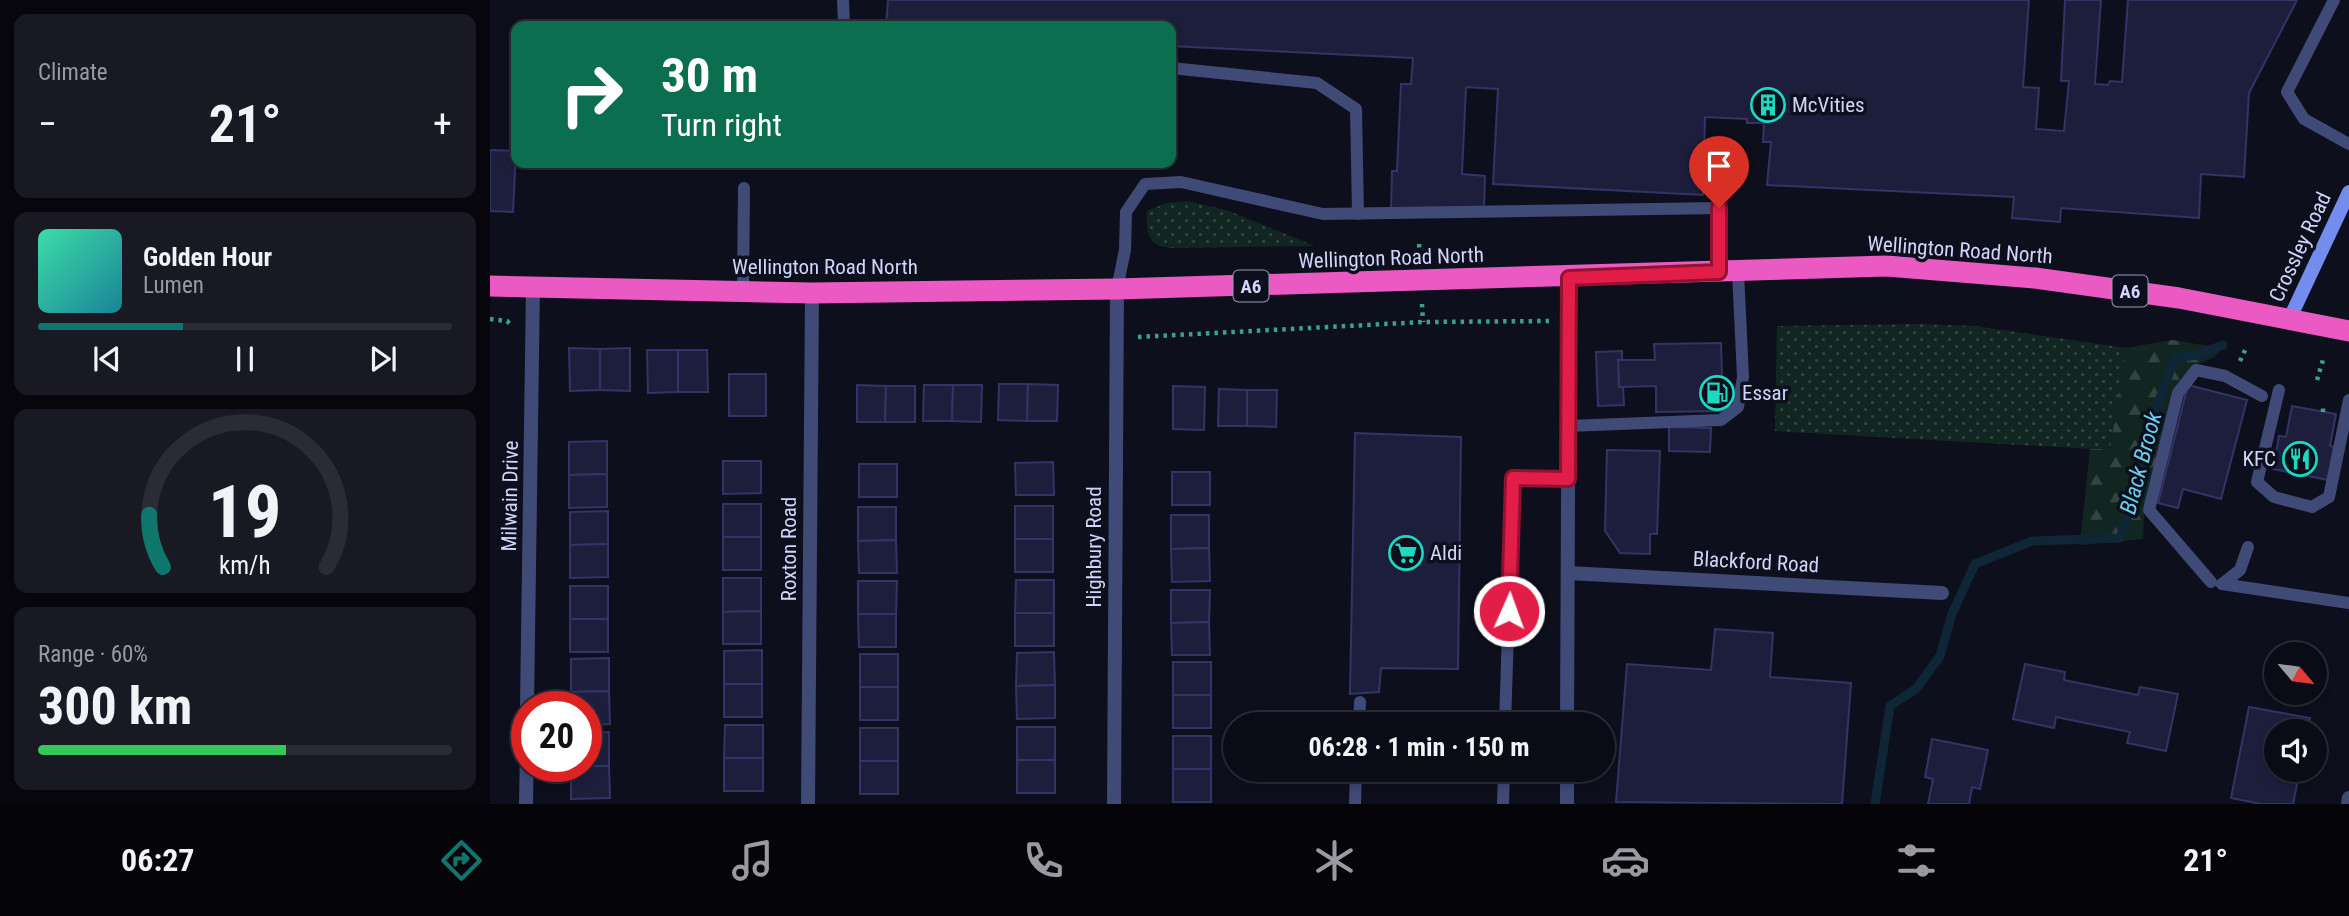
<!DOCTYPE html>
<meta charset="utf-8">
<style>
body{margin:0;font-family:"Roboto Condensed",sans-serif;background:#181923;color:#f1f3f6;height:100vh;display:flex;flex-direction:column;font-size:26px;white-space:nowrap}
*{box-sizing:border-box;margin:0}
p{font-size:23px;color:#999ba1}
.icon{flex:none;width:38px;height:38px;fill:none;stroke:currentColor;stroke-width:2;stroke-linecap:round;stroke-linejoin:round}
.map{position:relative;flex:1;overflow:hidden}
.side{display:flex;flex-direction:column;gap:14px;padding:14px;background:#06060c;width:490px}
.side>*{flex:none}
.guide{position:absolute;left:21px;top:21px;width:665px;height:147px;border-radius:14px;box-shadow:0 4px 10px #0003,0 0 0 2px #2a2b35;background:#0b6e4f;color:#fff;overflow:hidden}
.needle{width:46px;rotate:119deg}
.controls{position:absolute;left:1774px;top:642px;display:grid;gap:14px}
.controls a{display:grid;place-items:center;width:63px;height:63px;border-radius:50%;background:#0a0b16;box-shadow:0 4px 10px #0003,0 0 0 2px #2a2b35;font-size:35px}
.speed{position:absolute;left:21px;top:691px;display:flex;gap:14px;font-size:35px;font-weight:700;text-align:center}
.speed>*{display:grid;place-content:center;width:91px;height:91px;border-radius:50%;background:#0a0b16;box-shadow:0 4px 10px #0003,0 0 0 2px #2a2b35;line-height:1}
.speed .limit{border:10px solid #d22;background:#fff;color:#111}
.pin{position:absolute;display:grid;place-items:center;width:60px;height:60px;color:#fff;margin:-72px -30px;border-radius:50% 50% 50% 0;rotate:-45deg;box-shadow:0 0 7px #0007}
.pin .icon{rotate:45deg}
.me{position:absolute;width:77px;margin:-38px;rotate:2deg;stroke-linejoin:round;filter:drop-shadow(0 0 5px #0008)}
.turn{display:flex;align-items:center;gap:24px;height:147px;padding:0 35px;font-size:32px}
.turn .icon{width:91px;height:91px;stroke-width:2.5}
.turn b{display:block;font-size:49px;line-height:60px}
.big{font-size:52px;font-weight:700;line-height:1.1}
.side .tile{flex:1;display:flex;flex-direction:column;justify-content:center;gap:10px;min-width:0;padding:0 24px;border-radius:14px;background:#181923}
.side .dial{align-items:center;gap:0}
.dial svg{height:182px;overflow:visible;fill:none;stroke:#2a2b35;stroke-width:7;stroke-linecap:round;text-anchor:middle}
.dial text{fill:#f1f3f6;stroke:none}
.song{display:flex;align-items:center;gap:21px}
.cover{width:84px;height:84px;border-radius:10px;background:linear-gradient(135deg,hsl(160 70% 55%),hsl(190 70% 35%))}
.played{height:7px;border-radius:4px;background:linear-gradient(90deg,#0f766e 35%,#2a2b35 35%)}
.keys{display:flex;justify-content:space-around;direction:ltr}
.heat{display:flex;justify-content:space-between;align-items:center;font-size:38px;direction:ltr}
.charge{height:10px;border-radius:5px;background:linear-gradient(90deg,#34c759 60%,#2a2b35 0)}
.trip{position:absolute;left:733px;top:712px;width:392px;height:70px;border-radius:35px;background:#0a0b16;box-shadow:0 4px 10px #0003,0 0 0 2px #2a2b35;font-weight:700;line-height:70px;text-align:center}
.dock{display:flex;height:112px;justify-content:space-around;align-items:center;background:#040409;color:#999ba1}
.dock .icon{width:49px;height:49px}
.dock .current{color:#0f766e}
.dock b{font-size:32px;color:#f1f3f6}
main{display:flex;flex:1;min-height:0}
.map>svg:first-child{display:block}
.grass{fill:url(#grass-dots)}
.forest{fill:url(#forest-firs)}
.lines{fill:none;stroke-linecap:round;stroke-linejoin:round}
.stream{stroke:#0e2636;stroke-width:9}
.building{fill:#1d1e3c;stroke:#323465;stroke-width:2}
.path{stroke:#3ca284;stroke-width:4.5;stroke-dasharray:3.5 5;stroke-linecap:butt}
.lane{stroke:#3f4a77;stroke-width:12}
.street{stroke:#3f4a77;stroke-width:14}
.secondary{stroke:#738dee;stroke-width:14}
.highway{stroke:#ea5ac2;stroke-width:21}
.route-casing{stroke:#92132f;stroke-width:18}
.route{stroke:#e11d48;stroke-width:12}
.labels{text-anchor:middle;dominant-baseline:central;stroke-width:7;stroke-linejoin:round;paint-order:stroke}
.shield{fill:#0e0f1d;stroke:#969ab7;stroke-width:2}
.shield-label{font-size:19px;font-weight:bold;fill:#d0d5f9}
.poi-label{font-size:21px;fill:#d0d5f9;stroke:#0e0f1d;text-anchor:start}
.street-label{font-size:21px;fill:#d0d5f9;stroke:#0e0f1d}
.water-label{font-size:23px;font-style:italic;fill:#6bcfed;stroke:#0e0f1d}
</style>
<main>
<section class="side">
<div class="tile"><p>Climate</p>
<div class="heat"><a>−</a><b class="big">21°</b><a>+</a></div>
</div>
<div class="tile">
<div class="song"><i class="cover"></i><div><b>Golden Hour</b><p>Lumen</p></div></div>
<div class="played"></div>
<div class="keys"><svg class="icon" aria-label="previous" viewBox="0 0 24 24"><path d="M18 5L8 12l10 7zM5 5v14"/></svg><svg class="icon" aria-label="pause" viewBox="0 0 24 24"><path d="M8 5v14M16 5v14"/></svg><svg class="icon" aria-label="next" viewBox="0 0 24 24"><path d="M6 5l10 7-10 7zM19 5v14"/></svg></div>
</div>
<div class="tile dial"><svg viewBox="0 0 100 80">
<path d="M14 69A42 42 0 1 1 86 69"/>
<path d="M14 69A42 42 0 0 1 8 46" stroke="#0f766e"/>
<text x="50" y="56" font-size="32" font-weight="700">19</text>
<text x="50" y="72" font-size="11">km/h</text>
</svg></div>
<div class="tile"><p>Range · 60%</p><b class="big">300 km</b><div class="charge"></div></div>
</section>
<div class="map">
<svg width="1859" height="804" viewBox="0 0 1859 804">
<defs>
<pattern id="grass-dots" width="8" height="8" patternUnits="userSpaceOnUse" patternTransform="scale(1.75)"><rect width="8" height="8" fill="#122621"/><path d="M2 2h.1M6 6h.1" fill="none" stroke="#334542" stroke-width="1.8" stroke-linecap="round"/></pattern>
<pattern id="forest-firs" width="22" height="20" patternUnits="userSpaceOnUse" patternTransform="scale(1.75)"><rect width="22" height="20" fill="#122621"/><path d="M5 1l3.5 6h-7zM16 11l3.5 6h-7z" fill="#334542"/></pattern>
</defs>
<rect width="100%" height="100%" fill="#0e0f1d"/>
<g class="grass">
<path d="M 698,201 L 739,211 L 825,246 L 680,248 C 657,246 656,231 657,211 L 676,203 Z"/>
<polygon points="1427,324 1485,326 1636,348 1620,450 1285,431 1287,326"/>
</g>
<polygon class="forest" points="1682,340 1731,348 1725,357 1702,366 1654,509 1653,539 1590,545 1600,449 1620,449 1636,348"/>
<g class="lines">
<polyline class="stream" points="1385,804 1400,706 1426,689 1450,656 1462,614 1485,564 1542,541 1630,538 1655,468 1658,429 1685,358 1707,355 1733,345"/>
</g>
<g class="building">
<polygon points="398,0 1539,0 1533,87 1549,88 1546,129 1574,131 1579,81 1571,81 1575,0 1611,0 1605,84 1618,85 1620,81 1632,82 1638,0 1807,0 1759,93 1754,177 1711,174 1709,218 1571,208 1570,222 1522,218 1524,197 1277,185 1281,142 1273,142 1274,123 1257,123 1257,119 1215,117 1213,195 1003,184 1008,89 976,87 972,174 995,176 994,212 901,211 902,171 907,171 911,84 921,84 923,58 681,46 681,26 396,26"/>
<polygon points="0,150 26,151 23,212 0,211"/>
<polygon points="1231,343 1233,411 1166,412 1166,386 1129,387 1128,360 1165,360 1164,344"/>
<polygon points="79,348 110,349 110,390 80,391"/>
<polygon points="140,348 140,391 110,390 110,349"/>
<polygon points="157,350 188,350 188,392 158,393"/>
<polygon points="188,350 217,350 218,392 188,392"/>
<polygon points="1132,351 1132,360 1128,360 1129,387 1133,387 1134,405 1108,406 1106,352"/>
<rect x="239" y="374" width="37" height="42"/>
<polygon points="509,384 538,384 537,421 508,420"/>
<polygon points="538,384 568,385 567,421 537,421"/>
<polygon points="367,385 396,386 395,422 367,422"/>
<polygon points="434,385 463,385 462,421 433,421"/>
<polygon points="463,385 492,385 491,422 462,421"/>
<polygon points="1698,385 1757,400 1731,499 1693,489 1688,508 1668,503"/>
<polygon points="396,386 425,386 425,422 395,422"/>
<polygon points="683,386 715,387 714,430 683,429"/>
<polygon points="729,389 757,390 757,426 728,426"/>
<polygon points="757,390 787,390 786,427 757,426"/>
<polygon points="1802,406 1846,414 1840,446 1845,447 1838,480 1783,469 1789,436 1796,437"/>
<polygon points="1179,427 1221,428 1220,452 1179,451"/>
<polygon points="865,433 971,437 968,669 891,668 889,692 860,694"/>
<polygon points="117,441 117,474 79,475 79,442"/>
<polygon points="1117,450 1170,451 1167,534 1160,534 1160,554 1130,553 1115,531"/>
<polygon points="233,461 271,461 271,493 233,494"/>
<polygon points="563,462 564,495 526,495 525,463"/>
<rect x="369" y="464" width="38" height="33"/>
<rect x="682" y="472" width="38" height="33"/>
<polygon points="117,474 117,507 79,508 79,475"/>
<rect x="233" y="504" width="38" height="33"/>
<rect x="525" y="506" width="38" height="33"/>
<polygon points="368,507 406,507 406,540 368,541"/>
<polygon points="118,511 118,544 80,545 80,512"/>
<polygon points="681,515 719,515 719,548 681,549"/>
<rect x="233" y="537" width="38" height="33"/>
<rect x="525" y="539" width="38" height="33"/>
<polygon points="406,540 407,573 369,573 368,541"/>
<polygon points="118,544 118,577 80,578 80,545"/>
<polygon points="719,548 720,581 682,582 681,549"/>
<polygon points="233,578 271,578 271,611 233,612"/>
<polygon points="526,580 564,580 564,613 525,613"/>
<polygon points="368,581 407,581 406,614 368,614"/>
<rect x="80" y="586" width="38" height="33"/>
<polygon points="681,590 720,590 719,622 681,623"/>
<polygon points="271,611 271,644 233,644 233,612"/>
<rect x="525" y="613" width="39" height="33"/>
<polygon points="368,614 406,614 406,647 369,647"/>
<rect x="80" y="619" width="38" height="33"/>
<polygon points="719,622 720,655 682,655 681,623"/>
<polygon points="1225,629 1283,633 1280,677 1361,683 1352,804 1126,802 1137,664 1221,670"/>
<polygon points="272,650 272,684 234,684 234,651"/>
<polygon points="564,652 565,685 526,686 527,653"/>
<rect x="370" y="654" width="38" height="33"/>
<polygon points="119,658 119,691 81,692 81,659"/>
<rect x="683" y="662" width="38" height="33"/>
<polygon points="1535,664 1575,672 1574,680 1648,695 1650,687 1688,694 1676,751 1637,743 1640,732 1566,717 1564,728 1523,719"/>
<rect x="234" y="684" width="38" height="33"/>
<polygon points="565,685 565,718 527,719 526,686"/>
<rect x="370" y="687" width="38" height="33"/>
<polygon points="119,691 120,724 96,725 96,707 81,707 81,692"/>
<rect x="683" y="695" width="38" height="33"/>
<polygon points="1759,707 1820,718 1817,732 1787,732 1787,770 1810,770 1803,804 1771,804 1741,798"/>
<polygon points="235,725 273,725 273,758 234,758"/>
<rect x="527" y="727" width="38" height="33"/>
<rect x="370" y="728" width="38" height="33"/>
<polygon points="119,732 119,766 96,766 96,733"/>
<rect x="683" y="736" width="38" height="33"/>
<polygon points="1442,739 1498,750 1490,789 1482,787 1479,804 1438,804 1443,779 1435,777"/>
<rect x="234" y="758" width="39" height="33"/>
<rect x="527" y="760" width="38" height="33"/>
<rect x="370" y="761" width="38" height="33"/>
<polygon points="81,766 119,766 120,798 81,799"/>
<rect x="683" y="769" width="38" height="33"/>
</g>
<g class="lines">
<g class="path">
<polyline points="929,244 930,257"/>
<polyline points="932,304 933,322"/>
<polyline points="0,319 17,321 22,326"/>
<polyline points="648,337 933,322 1059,321"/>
<polyline points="1750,361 1757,346"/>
<polyline points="1827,380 1833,360"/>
<polyline points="1833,412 1833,407"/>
</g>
<g class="lane">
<polyline points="353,0 354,26"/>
<polyline points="1844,0 1797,92 1814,119 1859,144"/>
<polyline points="681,68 827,83 866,109 868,214"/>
<polyline points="1229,171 1229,272"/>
<polyline points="627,289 635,250 636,212 655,184 691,182 833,214 1229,208"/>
<polyline points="253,292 254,188"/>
<polyline points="1789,390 1767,482 1784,497 1822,507 1839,497 1859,400"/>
<polyline points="1078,426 1231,420 1248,407 1253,377 1248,272"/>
<polyline points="1721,582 1659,510 1688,393 1706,370 1735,376 1772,396"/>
<polyline points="1732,584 1859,603"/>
<polyline points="1732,584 1750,570 1758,547"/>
<polyline points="869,724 870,702"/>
<polyline points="1015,724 1023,478 1078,479"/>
<polyline points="865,804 866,770"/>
<polyline points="1013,804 1014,770"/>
</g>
<g class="street">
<polyline points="1078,573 1452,593"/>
<polyline points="37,707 43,286"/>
<polyline points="1077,724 1079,278"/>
<polyline points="36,804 37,747"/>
<polyline points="318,804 322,293"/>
<polyline points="624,804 627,289"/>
<polyline points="1077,804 1077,770"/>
<polyline points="1858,804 1859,798"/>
</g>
<polyline class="secondary" points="1799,320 1859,192"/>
<polyline class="highway" points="0,286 322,293 627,289 1397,266 1545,278 1689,298 1859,331"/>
</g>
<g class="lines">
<g class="route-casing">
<polyline id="route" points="1019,611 1023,478 1078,479 1079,278 1229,272 1229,208"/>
</g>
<use href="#route" class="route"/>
</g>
<defs>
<g id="building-ring" transform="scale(1.75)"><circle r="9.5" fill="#0e0f1d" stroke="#1bdac0" stroke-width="1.5"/><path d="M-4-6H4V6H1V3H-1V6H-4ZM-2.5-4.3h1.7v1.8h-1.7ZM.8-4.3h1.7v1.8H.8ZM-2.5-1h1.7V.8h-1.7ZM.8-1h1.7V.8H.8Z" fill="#1bdac0"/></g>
<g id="fuel-ring" transform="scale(1.75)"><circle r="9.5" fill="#0e0f1d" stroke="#1bdac0" stroke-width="1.5"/><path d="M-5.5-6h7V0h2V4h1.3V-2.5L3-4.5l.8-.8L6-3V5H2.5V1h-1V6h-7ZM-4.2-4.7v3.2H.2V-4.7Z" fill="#1bdac0"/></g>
<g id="restaurant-ring" transform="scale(1.75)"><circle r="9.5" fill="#0e0f1d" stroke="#1bdac0" stroke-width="1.5"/><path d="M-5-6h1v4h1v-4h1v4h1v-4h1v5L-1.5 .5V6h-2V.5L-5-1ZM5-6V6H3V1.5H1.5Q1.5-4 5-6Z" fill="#1bdac0"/></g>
<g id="supermarket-ring" transform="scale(1.75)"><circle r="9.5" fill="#0e0f1d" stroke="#1bdac0" stroke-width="1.5"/><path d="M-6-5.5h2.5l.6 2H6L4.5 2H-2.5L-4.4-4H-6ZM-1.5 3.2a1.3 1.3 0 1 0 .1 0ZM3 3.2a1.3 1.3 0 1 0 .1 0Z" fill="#1bdac0"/></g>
</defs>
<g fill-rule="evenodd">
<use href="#building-ring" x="1278" y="105"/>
<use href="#fuel-ring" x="1227" y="393"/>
<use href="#restaurant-ring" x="1810" y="459"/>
<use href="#supermarket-ring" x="916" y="553"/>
</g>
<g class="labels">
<g class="shield">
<rect x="743.5" y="270.5" width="35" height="31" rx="5"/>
<rect x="1622.5" y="275.5" width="35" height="31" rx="5"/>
</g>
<g class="shield-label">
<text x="761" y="286">A6</text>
<text x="1640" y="291">A6</text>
</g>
<g class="poi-label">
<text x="1302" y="105">McVities</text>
<text x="1252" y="393">Essar</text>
<text x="1786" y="459" text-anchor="end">KFC</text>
<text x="940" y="553">Aldi</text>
</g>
<g class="street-label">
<text transform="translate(1810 247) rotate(-65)">Crossley Road</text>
<text transform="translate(1470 250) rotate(4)">Wellington Road North</text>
<text transform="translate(901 258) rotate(-2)">Wellington Road North</text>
<text x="335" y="267">Wellington Road North</text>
<text transform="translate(20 496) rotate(-89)">Milwain Drive</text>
<text transform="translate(604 547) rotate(-90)">Highbury Road</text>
<text transform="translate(299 549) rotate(-90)">Roxton Road</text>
<text transform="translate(1266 562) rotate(3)">Blackford Road</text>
</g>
<g class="water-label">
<text transform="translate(1651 463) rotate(-75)">Black Brook</text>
</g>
</g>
</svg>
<div class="controls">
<a><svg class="needle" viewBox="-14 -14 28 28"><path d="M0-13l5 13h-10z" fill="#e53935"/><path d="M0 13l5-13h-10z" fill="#999ba1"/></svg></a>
<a><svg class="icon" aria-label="sound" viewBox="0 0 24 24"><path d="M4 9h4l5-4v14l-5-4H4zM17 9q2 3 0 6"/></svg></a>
</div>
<div class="speed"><div class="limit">20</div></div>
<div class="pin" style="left:1229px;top:208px;background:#d93025"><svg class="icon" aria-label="arrive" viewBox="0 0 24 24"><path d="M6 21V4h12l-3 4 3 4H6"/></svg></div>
<svg class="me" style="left:1019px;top:611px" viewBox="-20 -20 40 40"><circle r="17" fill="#e11d48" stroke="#fff" stroke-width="3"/><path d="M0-11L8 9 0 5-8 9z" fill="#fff"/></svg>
<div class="trip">06:28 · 1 min · 150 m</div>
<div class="guide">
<div class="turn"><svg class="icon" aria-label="right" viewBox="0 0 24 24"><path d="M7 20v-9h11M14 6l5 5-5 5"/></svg><div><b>30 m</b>Turn right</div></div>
</div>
</div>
</main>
<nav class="dock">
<b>06:27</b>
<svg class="icon current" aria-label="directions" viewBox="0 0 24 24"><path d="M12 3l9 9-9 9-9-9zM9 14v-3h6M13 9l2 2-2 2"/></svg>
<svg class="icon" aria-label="music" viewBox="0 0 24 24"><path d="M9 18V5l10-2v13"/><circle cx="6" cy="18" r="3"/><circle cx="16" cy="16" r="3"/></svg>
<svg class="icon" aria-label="phone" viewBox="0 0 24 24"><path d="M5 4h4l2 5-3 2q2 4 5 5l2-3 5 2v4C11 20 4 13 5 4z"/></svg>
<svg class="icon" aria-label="climate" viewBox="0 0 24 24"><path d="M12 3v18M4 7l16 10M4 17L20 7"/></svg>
<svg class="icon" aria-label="car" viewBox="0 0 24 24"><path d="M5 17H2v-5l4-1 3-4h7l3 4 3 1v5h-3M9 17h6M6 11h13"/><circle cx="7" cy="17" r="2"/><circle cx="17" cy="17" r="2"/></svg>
<svg class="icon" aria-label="filters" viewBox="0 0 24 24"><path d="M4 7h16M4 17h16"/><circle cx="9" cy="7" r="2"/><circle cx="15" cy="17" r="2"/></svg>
<b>21°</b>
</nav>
